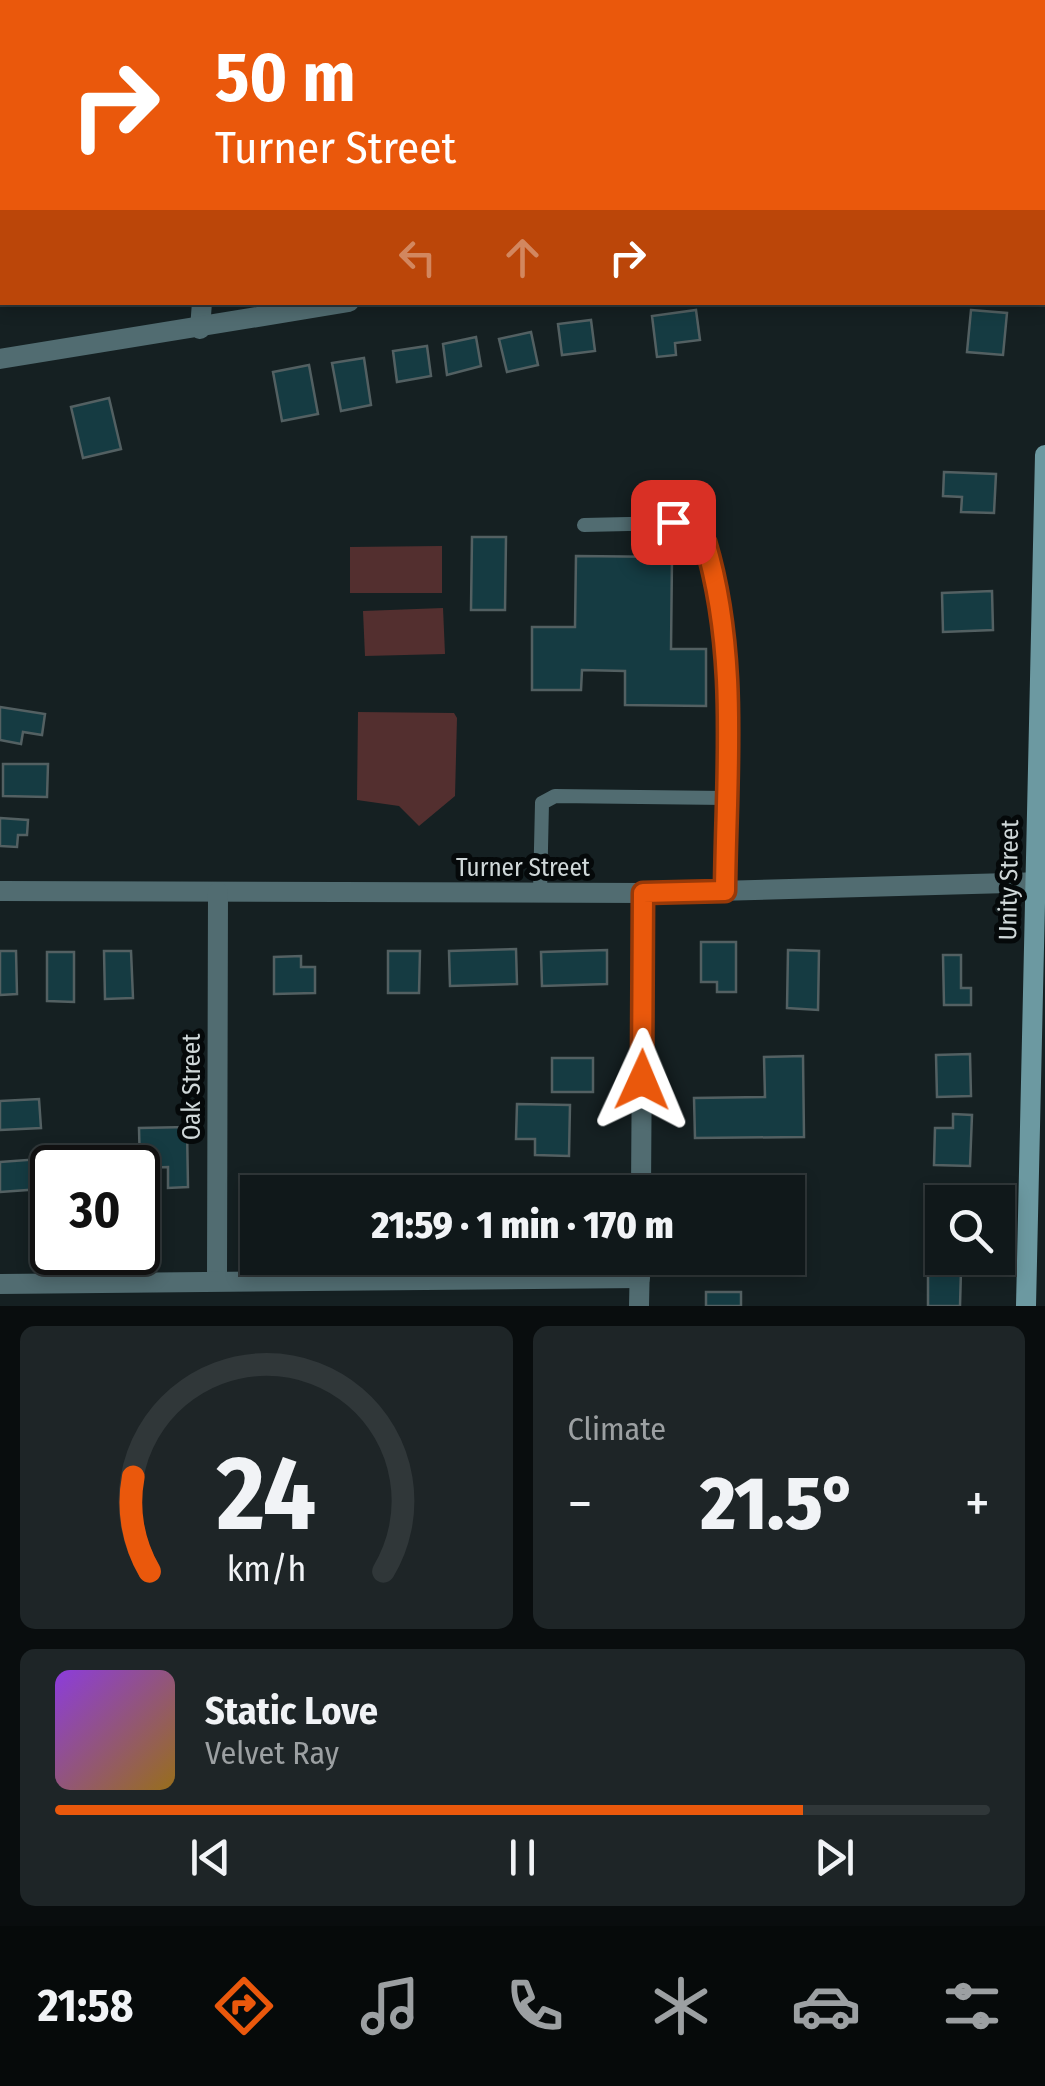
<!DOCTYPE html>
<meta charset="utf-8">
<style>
body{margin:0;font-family:"Fira Sans Condensed",sans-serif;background:#1e2527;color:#f1f3f6;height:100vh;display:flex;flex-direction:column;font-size:38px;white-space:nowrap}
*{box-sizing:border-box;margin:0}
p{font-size:32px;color:#9ca0a2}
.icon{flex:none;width:55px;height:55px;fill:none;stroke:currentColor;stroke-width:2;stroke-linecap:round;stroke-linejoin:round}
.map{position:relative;height:1306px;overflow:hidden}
.details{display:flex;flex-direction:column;gap:20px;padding:20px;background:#090d0e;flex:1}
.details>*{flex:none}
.guide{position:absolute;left:0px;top:0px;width:1045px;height:305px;box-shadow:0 5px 15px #0003,0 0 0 2px #303739;background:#ea580c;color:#fff;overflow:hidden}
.controls{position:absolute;left:925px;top:1185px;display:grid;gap:20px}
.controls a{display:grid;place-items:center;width:90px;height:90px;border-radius:0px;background:#10181a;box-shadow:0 5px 15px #0003,0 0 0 2px #303739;font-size:50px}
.speed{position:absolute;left:30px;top:1145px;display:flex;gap:20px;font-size:50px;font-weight:700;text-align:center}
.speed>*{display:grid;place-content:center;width:130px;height:130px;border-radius:50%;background:#10181a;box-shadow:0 5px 15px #0003,0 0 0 2px #303739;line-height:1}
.speed .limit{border:5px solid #111;border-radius:15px;background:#fff;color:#111}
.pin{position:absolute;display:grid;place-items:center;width:85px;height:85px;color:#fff;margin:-42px;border-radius:20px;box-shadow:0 5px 15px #0006}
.me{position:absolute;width:110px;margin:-55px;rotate:1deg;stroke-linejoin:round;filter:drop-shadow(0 0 8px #0008)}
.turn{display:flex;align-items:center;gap:35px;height:210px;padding:0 50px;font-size:45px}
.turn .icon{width:130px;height:130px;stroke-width:2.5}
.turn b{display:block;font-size:70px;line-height:85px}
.lanes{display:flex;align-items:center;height:95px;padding:0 50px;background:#0003;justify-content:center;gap:50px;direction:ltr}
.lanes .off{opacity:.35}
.big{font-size:75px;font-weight:800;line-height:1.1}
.details .tile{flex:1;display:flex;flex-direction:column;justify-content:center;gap:15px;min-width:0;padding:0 35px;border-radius:15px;background:#1e2527}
.details .dial{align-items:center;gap:0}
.dial svg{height:260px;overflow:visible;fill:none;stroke:#303739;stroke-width:7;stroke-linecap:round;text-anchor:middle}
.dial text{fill:#f1f3f6;stroke:none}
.song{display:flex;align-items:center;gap:30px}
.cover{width:120px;height:120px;border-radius:15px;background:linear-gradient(135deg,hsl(270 70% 55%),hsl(40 70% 35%))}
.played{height:10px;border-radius:5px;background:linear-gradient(90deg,#ea580c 80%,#303739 80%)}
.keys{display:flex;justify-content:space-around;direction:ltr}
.heat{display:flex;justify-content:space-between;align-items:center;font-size:55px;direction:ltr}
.details .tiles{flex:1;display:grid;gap:20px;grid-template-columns:1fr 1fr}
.tile:last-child{grid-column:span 2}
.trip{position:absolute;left:240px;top:1175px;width:565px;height:100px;border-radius:0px;background:#10181a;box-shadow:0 5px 15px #0003,0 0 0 2px #303739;font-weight:800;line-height:100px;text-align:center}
.dock{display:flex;height:160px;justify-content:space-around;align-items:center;background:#060a0a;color:#9ca0a2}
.dock .icon{width:70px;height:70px}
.dock .selected{color:#ea580c}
.dock b{font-size:45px;color:#f1f3f6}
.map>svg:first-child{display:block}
.green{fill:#532f2f}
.building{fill:#153b42;stroke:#536062;stroke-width:2.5}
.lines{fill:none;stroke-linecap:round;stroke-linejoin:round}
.lane{stroke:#516c71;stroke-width:14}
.street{stroke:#516c71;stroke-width:20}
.secondary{stroke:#6c99a1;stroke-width:20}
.route-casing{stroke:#983908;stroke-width:25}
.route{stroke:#ea580c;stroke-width:18}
.labels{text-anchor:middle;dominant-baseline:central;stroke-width:10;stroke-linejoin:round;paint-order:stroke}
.street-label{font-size:25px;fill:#d0d8d9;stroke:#05090a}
</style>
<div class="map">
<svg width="1045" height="1306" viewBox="0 0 1045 1306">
<rect width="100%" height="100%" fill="#152022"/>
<g class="green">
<polygon points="442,546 442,593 350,593 350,547"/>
<polygon points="443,608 445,654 365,656 363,611"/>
<polygon points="358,712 454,713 457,718 455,796 419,826 399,806 357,800"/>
</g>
<g class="building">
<polygon points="696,310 700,340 675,343 676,355 657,357 652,316"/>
<polygon points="971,310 1007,313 1003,355 967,352"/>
<polygon points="591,320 595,351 562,355 558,324"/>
<polygon points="531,332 538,365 507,372 499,339"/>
<polygon points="476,337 481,366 447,375 443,344"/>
<polygon points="427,346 431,376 397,382 393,351"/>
<polygon points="364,358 371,405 341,411 332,363"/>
<polygon points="309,365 318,414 282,421 273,372"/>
<polygon points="109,398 121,449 83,458 71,407"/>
<polygon points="944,472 996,474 994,513 961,512 962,497 943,496"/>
<polygon points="472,537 506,537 505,610 471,610"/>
<polygon points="576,556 672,557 671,649 706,649 706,706 625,705 625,671 582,670 581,690 532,690 532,627 575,627"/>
<polygon points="992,591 993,630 943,632 942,593"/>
<polygon points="0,707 45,714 42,735 23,732 21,744 0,740"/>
<polygon points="3,764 48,764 47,797 3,796"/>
<polygon points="0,818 28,820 27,835 18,835 17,847 0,846"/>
<polygon points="701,942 736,942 736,992 717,992 717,982 701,982"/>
<polygon points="516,949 517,984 450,986 449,951"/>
<polygon points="607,950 607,984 542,986 541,952"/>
<polygon points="788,950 819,951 818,1010 787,1008"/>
<polygon points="0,951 16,951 17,994 0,995"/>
<polygon points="104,951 131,951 133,998 105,999"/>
<polygon points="388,951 420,951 419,993 388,993"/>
<polygon points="47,952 74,952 74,1002 47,1001"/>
<polygon points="943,955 961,955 961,988 971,988 971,1005 944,1005"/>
<polygon points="301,956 301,967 315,967 315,993 274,994 274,957"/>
<polygon points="970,1054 971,1096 937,1097 936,1055"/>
<polygon points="803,1056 804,1137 695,1138 694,1098 765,1097 764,1057"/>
<rect x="552" y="1058" width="41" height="34"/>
<polygon points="39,1099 41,1128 0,1130 0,1101"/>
<polygon points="517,1104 570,1105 569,1156 535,1155 535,1139 516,1139"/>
<polygon points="953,1114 972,1115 970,1166 934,1165 935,1128 953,1128"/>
<polygon points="187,1127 188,1187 168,1188 168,1167 140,1168 139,1128"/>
<polygon points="40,1159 41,1189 0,1192 0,1162"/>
<polygon points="258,1203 258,1235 250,1236 248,1204"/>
<rect x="928" y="1207" width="14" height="35"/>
<polygon points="928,1269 961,1270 960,1306 928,1306"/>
<rect x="706" y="1292" width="35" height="14"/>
</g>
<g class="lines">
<g class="lane">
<path d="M 584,525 L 673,523 L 705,542 C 731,626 728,711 726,798"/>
<polyline points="540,893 542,803 555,796 726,798 725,891"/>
</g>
<g class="street">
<polyline points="218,2 218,0"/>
<polyline points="200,329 202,302"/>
<polyline points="0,359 349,302"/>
<polyline points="0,891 643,893 1045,882"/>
<polyline points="641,1192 643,893"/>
<polyline points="217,1281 218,892"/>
<polyline points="0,1284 640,1278"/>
<polyline points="639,1306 640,1258"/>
</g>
<polyline class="secondary" points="1026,1306 1045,455"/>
</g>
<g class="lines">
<g class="route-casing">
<path id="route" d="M 642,1080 L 643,893 L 725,891 C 726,775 739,654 705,542 L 673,522"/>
</g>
<use href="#route" class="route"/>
</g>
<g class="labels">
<g class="street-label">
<text x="523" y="868">Turner Street</text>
<text transform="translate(1009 880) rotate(-89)">Unity Street</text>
<text transform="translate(192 1087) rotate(-90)">Oak Street</text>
</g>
</g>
</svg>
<div class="controls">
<a><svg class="icon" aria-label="search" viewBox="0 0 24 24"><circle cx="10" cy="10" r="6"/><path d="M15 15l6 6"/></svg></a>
</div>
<div class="speed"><div class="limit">30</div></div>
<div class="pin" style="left:673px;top:522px;background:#d93025"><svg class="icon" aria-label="arrive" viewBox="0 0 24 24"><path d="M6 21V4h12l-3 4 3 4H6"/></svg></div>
<svg class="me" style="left:642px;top:1080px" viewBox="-20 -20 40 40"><path d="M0-17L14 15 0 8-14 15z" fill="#ea580c" stroke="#fff" stroke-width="4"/></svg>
<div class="trip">21:59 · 1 min · 170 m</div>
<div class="guide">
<div class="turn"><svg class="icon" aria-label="right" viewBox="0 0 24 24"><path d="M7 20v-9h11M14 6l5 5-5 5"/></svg><div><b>50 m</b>Turner Street</div></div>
<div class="lanes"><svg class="icon off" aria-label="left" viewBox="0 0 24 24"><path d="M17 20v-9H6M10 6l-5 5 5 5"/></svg><svg class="icon off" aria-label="ahead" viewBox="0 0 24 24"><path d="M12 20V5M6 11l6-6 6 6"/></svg><svg class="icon" aria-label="right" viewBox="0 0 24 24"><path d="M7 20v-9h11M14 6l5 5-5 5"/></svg></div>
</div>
</div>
<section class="details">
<div class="tiles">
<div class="tile dial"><svg viewBox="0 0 100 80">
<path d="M14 69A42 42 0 1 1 86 69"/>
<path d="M14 69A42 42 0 0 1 9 40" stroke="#ea580c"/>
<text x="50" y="56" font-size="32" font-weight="700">24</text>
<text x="50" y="72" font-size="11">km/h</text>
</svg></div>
<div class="tile"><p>Climate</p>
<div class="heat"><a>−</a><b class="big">21.5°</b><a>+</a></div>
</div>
<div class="tile">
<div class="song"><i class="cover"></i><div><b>Static Love</b><p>Velvet Ray</p></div></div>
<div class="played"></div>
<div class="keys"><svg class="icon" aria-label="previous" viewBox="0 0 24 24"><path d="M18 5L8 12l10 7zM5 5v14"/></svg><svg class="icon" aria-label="pause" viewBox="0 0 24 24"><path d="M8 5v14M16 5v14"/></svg><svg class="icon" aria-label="next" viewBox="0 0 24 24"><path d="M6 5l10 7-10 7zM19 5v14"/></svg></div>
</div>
</div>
</section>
<nav class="dock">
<b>21:58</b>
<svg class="icon selected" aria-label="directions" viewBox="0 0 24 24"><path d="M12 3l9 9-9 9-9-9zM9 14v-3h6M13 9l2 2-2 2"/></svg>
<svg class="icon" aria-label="music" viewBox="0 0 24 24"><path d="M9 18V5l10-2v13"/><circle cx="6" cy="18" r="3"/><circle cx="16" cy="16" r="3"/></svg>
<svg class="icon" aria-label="phone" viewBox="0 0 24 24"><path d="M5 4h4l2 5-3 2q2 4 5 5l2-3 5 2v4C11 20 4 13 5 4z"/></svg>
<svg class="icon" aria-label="climate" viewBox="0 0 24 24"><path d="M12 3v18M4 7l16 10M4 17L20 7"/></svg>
<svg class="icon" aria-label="car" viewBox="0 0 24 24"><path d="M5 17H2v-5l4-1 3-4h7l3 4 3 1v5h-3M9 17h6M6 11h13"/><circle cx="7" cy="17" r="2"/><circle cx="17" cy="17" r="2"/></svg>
<svg class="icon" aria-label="filters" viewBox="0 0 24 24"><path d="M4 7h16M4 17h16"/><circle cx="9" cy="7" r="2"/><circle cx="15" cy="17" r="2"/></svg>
</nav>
